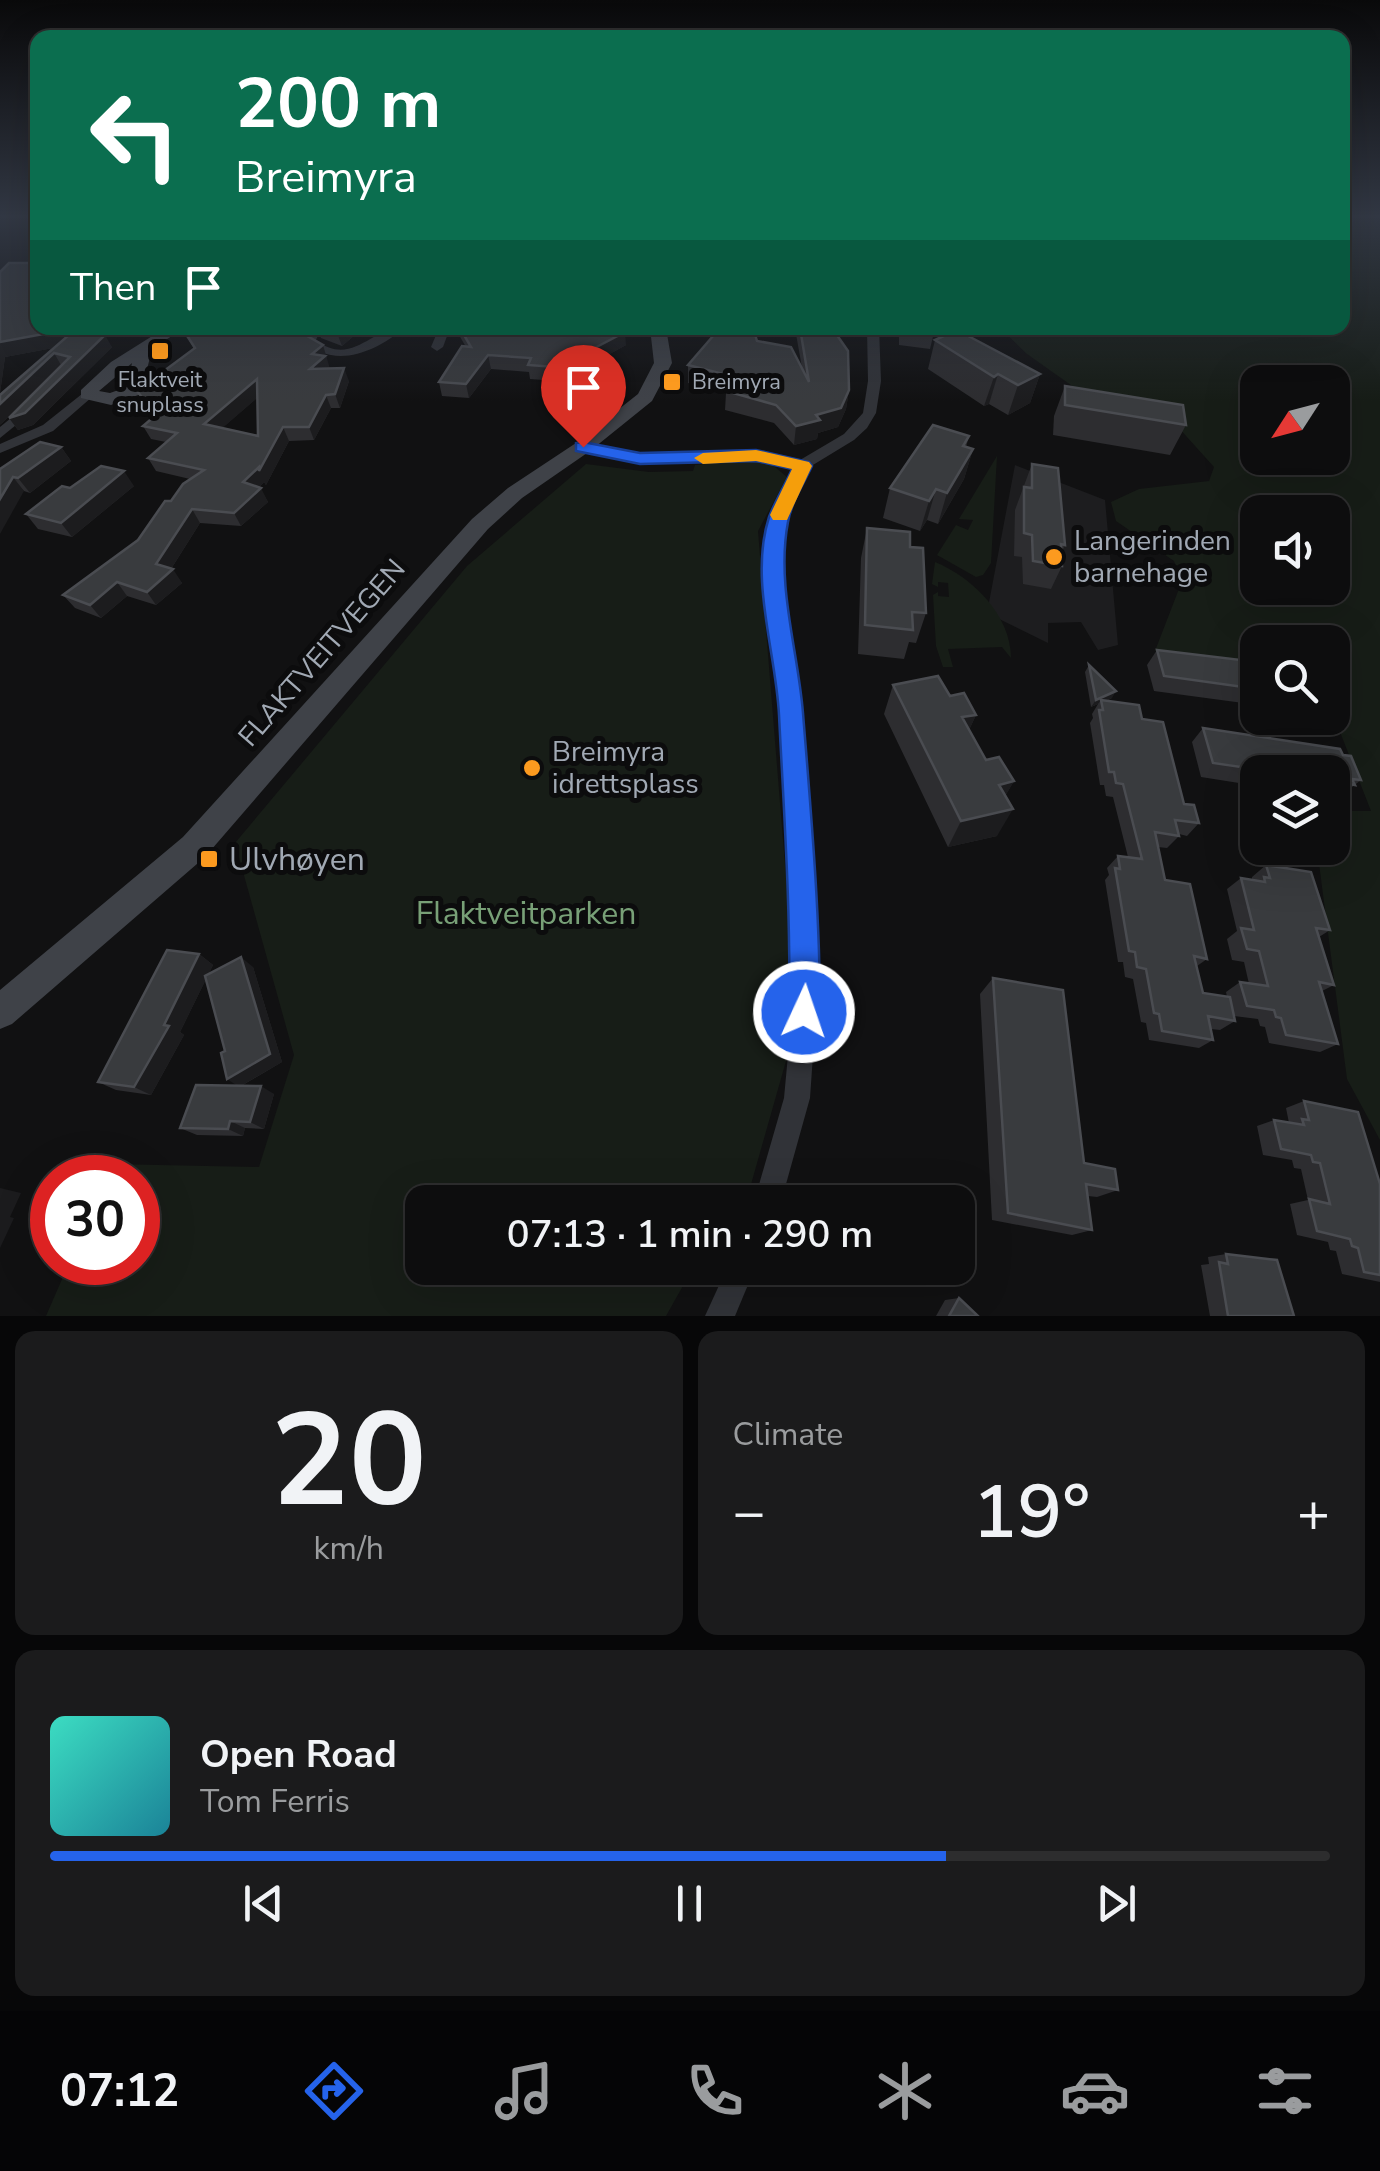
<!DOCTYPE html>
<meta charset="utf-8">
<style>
body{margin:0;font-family:"Nunito Sans",sans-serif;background:#1b1b1c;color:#f1f3f6;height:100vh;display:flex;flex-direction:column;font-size:38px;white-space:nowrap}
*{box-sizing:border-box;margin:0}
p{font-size:32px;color:#9a9c9e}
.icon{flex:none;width:55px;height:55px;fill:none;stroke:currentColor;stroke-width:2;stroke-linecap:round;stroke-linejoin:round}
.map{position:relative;height:1316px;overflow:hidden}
.sheet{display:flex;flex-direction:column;gap:15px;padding:15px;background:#070708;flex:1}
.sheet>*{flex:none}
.banner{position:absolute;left:30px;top:30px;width:1320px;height:305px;border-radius:20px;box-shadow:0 10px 40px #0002,0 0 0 2px #2d2d2e;background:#0b6e4f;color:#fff;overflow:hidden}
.needle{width:65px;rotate:234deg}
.buttons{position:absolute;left:1240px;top:365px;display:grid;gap:20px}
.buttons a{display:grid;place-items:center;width:110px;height:110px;border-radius:20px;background:#0d0d0e;box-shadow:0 10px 40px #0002,0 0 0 2px #2d2d2e;font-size:50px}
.speed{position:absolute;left:30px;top:1155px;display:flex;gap:20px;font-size:50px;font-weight:700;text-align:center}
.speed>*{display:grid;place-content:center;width:130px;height:130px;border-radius:50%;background:#0d0d0e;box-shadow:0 10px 40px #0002,0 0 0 2px #2d2d2e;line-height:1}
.speed .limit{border:15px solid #d22;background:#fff;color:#111}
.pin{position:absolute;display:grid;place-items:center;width:85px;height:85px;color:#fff;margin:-102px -42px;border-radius:50% 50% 50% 0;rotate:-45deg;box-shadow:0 0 10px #0007}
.pin .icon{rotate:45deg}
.me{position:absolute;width:110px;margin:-55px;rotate:3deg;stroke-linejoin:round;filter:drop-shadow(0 0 8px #0008)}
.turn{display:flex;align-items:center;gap:35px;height:210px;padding:0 40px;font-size:45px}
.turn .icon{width:130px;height:130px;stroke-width:2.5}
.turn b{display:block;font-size:70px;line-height:85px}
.then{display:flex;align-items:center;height:95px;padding:0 40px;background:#0003;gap:20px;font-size:38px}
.big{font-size:75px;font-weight:600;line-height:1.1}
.sheet .tile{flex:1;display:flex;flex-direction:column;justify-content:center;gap:15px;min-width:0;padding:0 35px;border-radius:20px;background:#1b1b1c}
.sheet .dial{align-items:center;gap:0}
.dial b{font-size:130px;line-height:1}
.song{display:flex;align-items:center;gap:30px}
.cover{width:120px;height:120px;border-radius:15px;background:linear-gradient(135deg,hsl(170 70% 55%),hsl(190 70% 35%))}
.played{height:10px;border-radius:5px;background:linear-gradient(90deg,#2563eb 70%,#2d2d2e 70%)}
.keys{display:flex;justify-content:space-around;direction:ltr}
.heat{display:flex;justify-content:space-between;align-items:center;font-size:55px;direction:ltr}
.sheet .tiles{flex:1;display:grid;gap:15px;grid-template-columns:1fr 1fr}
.tile:last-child{grid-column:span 2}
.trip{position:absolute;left:405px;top:1185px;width:570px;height:100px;border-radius:20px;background:#0d0d0e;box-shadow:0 10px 40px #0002,0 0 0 2px #2d2d2e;font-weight:600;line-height:100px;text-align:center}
.menu{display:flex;height:160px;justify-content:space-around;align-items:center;background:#050506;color:#9a9c9e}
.menu .icon{width:70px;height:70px}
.menu .selected{color:#2563eb}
.menu b{font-size:45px;color:#f1f3f6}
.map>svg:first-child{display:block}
.built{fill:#1d1d1f}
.green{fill:#171d17;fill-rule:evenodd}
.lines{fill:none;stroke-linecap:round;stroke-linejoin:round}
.minor{fill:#313338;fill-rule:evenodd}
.secondary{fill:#3f4248;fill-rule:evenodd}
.wall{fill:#2d2d30;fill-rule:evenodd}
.shaded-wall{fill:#1c1c1e}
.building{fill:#393b3e;stroke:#4a4c51;stroke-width:2.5;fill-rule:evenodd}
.route{fill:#2563eb;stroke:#184099;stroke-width:2.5}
.slow{fill:#f59e0b}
.poi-dot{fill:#fc9a1f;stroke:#0c0c0d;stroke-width:4}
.labels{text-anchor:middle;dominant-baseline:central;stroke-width:10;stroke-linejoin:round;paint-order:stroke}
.far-poi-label{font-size:22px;fill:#a1a9b4;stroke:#0c0c0d}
.poi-label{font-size:28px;fill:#a1a9b4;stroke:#0c0c0d;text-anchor:start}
.street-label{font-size:28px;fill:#a1a9b4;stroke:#0c0c0d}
.near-poi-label{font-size:32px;fill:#a1a9b4;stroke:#0c0c0d;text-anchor:start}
.near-park-label{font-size:32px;fill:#78a077;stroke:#0c0c0d}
</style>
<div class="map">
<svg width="1380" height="1316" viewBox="0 0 1380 1316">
<rect width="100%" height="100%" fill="#111112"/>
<polygon class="built" points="1015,465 1105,500 1118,645 1098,650 1081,622 1048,623 1048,643 987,613"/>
<g class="green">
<path d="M 1343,217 L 1380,217 L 1380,1140 L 1347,1079 L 1317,848 L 1332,848 L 1333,811 L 1371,811 L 1333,714 L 1332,642 L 1258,642 L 1257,668 L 1155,651 L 1182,581 L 1174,561 L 1116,521 L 1111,502 L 1139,489 L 1209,481 L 1214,467 L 1178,427 L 1092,400 L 1027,354 L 1000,328 L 1342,328 ZM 1258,382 L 1332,382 L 1332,458 L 1258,458 ZM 1258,512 L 1332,512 L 1332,588 L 1258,588 Z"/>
<polygon points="997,456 991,563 983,575 976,577 937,555 956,525 968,530 973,520 959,519"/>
<polygon points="735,461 770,463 787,477 758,531 789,914 786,1061 746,1202 422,1202 422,1268 693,1268 666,1316 46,1316 69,1263 138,1262 138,1178 105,1177 111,1164 259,1167 294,1055 235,843 467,566 586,464 649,472 693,471 695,465"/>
<path d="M 935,562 C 972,577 1011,615 1011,658 L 1002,647 L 948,649 L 953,667 L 943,667 L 936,646 L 933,595 L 938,592 L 938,596 L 949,597 L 948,583 L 938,582 L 938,587 L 932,584 Z"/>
</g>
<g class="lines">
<g class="minor">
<path d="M 311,328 L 321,328 L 316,340 C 352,368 372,326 404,328 C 376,352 334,370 304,341 Z"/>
<polygon points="439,328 450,328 443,347 437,351 431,347"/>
<path d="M 867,328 L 879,328 L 881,381 L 876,413 L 867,428 L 854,440 L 808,468 L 786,519 L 781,570 L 800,710 L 806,834 L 816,911 L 816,1012 L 810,1098 L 781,1202 L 754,1202 L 784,1098 L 792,1012 L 794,911 L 786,834 L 782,710 L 765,570 L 770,519 L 794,468 C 722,453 650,467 578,450 L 576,447 L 583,443 L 638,452 L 748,453 L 800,460 L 844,434 L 863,413 L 868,381 Z"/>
<polygon points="87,390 92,391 92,397 53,431 0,453 0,444 43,425"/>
<polygon points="27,405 34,409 32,412 0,438 0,427"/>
<polygon points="727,1268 755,1268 735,1316 705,1316"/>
</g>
<g class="secondary">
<path d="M 165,328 L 184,328 L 152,349 L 141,394 L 111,405 L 81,398 L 81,390 L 111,362 ZM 132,363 L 127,387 L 110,393 L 99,391 Z"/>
<polygon points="650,328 666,328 672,363 652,401 590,451 522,498 488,529 205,857 12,1024 0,1029 0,990 183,837 472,519 508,488 576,443 638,394 654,363"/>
</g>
</g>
<g class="wall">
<polygon points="0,272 38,328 85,328 85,334 112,347 33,425 18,430 9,418 61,365 0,425 53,348 5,357 0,393"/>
<path d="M 182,328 L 307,328 L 304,334 L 327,358 L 326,359 L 329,368 L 349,381 L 340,408 L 331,408 L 314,440 L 289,441 L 266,485 L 264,482 L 259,487 L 268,502 L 241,526 L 200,523 L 171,569 L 182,583 L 156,605 L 127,596 L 101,618 L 75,608 L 63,595 L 138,540 L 190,479 L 156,471 L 148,458 L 166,442 L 151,439 L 143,426 L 155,416 L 137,391 L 194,349 ZM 258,397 L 258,436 L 222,428 Z"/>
<polygon points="317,328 363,328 342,346 321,338"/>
<polygon points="455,328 618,328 626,345 577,372 578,382 560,386 557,381 530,379 529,372 491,369 469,398 442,396 439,382 466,347"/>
<polygon points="795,328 832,328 849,390 846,409 838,427 818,433 817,439 794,445 774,423 725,410 726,393 688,383 688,365 757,341 802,368"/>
<polygon points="893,328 935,328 930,349 899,345 899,333 893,333"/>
<polygon points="935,340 1040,374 1030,403 1008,415 989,404 984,406 928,369"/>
<polygon points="1065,386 1186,425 1170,455 1053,435 1054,416"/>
<polygon points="969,436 966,447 973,449 964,479 938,524 927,520 920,531 883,518 890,488"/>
<polygon points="61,447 71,461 30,493 24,491 0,469"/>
<polygon points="1032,464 1065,545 1062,552 1062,566 1051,589 1023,584 1022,557 1014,556 1015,510"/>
<polygon points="134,486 72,537 38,529 26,514 70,488"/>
<polygon points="867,528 910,547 926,613 916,643 909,642 904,659 858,654 861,558"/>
<polygon points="1157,650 1258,662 1258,705 1154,691 1147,665"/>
<polygon points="1089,665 1112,698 1106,701 1142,719 1184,804 1199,823 1187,836 1179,834 1179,836 1167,848 1158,847 1165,880 1207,959 1197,966 1203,993 1227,997 1226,992 1240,982 1249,984 1244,962 1232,960 1227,939 1237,931 1227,889 1241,878 1252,880 1252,877 1266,865 1330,930 1319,937 1334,985 1322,991 1338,1044 1320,1052 1269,1043 1265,1027 1260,1026 1258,1019 1234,1016 1235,1021 1220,1030 1211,1029 1213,1040 1199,1048 1149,1040 1146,1023 1141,1022 1133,979 1125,977 1123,962 1118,962 1105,880 1109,875 1107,868 1118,856 1128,857 1113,797 1106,796 1104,785 1100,785 1090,723 1093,718 1092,714 1098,704 1091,707 1085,672"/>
<polygon points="893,685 950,696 976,715 969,730 986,760 1014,781 1005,796 997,836 948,847 884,714"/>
<polygon points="1203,728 1343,755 1361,780 1338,798 1332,797 1332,772 1258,772 1258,786 1201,777 1192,742"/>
<polygon points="199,954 213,965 208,975 253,967 282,1062 241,1086 274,1094 264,1129 245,1128 243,1136 197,1135 180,1128 238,1086 225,1051 206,979 180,1032 184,1035 151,1095 116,1090 98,1082"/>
<polygon points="993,978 1084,1163 1118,1190 1097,1197 1088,1196 1092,1230 1072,1235 992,1220 980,994"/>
<polygon points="1304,1101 1380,1184 1380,1282 1342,1274 1336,1251 1330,1250 1328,1242 1297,1235 1290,1204 1308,1200 1301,1169 1294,1168 1292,1160 1263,1155 1257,1126 1274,1120 1289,1123 1286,1108"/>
<polygon points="1226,1254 1294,1316 1210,1316 1201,1265 1209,1264 1208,1257"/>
<polygon points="959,1298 978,1316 936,1316 945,1300"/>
</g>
<g class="shaded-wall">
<polygon points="76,328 85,328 85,342 5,357 0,393 0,342"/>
<polygon points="296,328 307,328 300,342"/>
<polygon points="343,328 363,328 342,346 337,333"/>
<polygon points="625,332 626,345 577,372 578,382 560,386 558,372 572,360"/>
<polygon points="105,335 112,347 33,425 18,430 9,418"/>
<polygon points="323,345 330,369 310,369 312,354"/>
<polygon points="54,353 61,365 0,425 0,404"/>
<polygon points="488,355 491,369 469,398 466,384"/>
<polygon points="344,368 349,381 340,408 335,394"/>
<polygon points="998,374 989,404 984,406 994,377"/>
<polygon points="1040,374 1030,403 1008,415 1018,385"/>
<polygon points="257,379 263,393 211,438 204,424"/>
<polygon points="849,390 846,409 838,427 818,433 817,439 794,445 796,426 816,415"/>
<polygon points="326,395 331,408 314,440 309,427"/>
<polygon points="283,427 289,441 266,485 264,482 250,495 243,482"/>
<polygon points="61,447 71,461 30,493 18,478"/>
<polygon points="973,449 964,479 938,524 947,493"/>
<polygon points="124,471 134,486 72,537 61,523"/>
<polygon points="13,477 24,491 0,534 0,499"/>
<polygon points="261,488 268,502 241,526 234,513"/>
<polygon points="936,489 927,520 920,531 929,501"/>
<polygon points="192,509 200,523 169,572 173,569 182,583 156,605 147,592 156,564"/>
<polygon points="117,582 127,596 101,618 90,605"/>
<polygon points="1116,691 1112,698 1101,703 1101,700 1098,704 1091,707 1096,700"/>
<polygon points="976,715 963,743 962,717"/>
<polygon points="1014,781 998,808 999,785"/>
<polygon points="1013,809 997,836 948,847 961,821"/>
<polygon points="199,954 213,965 180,1032 184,1035 151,1095 134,1087"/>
<polygon points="241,957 253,967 282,1062 239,1087 227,1079"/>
<polygon points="261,1086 274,1094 264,1129 250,1122"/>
<polygon points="230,1121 245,1128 243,1136 228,1129"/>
<polygon points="0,1188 21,1193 10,1217 14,1218 0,1248"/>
</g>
<g class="building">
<polygon points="38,260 38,328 76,328 0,342 0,272 9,263 35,263"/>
<path d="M 182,328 L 296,328 L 295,329 L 323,345 L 312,354 L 325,356 L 310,369 L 344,368 L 335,394 L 326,395 L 309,427 L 283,427 L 259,471 L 259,467 L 243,482 L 261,488 L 234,513 L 192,509 L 156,564 L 173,569 L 147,592 L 117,582 L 90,605 L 63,595 L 138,540 L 165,501 L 171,501 L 183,484 L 204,470 L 148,458 L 177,433 L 143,426 L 156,415 L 137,391 L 195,348 ZM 257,379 L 258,436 L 204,424 Z"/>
<polygon points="322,328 343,328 337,333"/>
<polygon points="460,328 618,328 625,332 572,360 576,368 558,372 555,367 528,365 531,358 488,355 466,384 439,382 462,346 471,347"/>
<polygon points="720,328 753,328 757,341 791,347 809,382 800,328 832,328 848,351 849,390 841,408 816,415 820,420 796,426 776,405 726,391 735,377 688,365"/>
<polygon points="957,330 1040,374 1018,385 998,374 994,377 935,340"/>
<polygon points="70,334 105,335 25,413 9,418 70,357 54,353 0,404 0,395"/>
<polygon points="1065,386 1183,405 1186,425 1065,405"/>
<polygon points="933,425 969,436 963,446 973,449 947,493 936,489 929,501 890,488"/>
<polygon points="40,442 61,447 18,478 13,477 0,499 0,469"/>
<polygon points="1032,464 1058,468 1065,545 1061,544 1062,566 1033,561 1032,535 1024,533 1024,487 1032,488"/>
<polygon points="101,466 124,471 61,523 26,514 62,486 70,488"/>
<polygon points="867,528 910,532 910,547 923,548 926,613 912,612 913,630 865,625"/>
<polygon points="1157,650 1258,662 1258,689 1164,676"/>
<polygon points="1089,665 1116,691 1096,700"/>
<polygon points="938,676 950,696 964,693 976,715 962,717 986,760 999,757 1014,781 999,785 1013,809 961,821 893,685"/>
<polygon points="1101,700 1139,705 1142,719 1163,722 1184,804 1194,805 1199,823 1175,820 1179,836 1155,832 1165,880 1190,884 1207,959 1194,956 1203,993 1230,997 1235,1021 1208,1016 1213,1040 1162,1031 1159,1014 1154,1013 1146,969 1137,967 1135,952 1129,951 1115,868 1120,869 1118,856 1142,859 1123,784 1116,783 1114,772 1109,772 1099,710 1103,710"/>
<polygon points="1203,728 1340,749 1343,755 1351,756 1361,780 1352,779 1355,785 1332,781 1332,772 1276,772 1213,763"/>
<polygon points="1266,865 1311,872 1330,930 1316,928 1334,985 1319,982 1338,1044 1286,1035 1281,1018 1276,1017 1274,1010 1247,1006 1240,982 1268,986 1259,951 1247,949 1241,928 1254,930 1241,878 1265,882 1264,877 1270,878"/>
<polygon points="167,950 199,954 164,1025 169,1026 134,1087 98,1082"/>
<polygon points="241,957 270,1054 227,1079 221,1053 225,1051 205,976"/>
<polygon points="993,978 1063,990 1084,1163 1115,1169 1118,1190 1086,1184 1092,1230 1008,1213"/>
<polygon points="196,1085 261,1086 250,1122 230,1121 228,1129 180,1128"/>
<polygon points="1304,1101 1358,1112 1380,1184 1380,1275 1364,1272 1358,1248 1352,1246 1350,1239 1317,1231 1309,1199 1330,1204 1320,1163 1313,1162 1311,1155 1281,1149 1274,1120 1304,1125 1302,1119 1309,1120"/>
<polygon points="1226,1254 1277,1260 1294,1316 1228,1316 1219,1262 1228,1264"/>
<polygon points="959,1298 978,1316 949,1316"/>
</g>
<linearGradient id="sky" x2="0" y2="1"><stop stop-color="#09090a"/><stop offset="0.54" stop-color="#323844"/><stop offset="1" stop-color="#323844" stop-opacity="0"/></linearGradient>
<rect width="1380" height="401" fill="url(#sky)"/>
<path class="route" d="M 583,442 L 640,453 L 756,450 L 809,462 L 812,466 C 804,483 791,503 788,522 C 776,585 798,650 803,713 C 811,813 820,912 820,1012 L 815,1023 L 804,1028 L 793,1023 L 789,1012 C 791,913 784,814 779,715 C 776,652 749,579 769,517 C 775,501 785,485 792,469 L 756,461 L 640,464 L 576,451 L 576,443 Z"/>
<polygon class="slow" points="756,450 809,462 812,466 787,520 773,520 770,515 792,469 756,461 703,464 694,458 703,453"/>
<g class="poi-dot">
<rect x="150" y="341" width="20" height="20" rx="5"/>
<rect x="662" y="372" width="20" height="20" rx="5"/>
<circle cx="1054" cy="557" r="10"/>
<circle cx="532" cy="768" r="10"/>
<rect x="199" y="849" width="20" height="20" rx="5"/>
</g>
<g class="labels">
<g class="far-poi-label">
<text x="160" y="380">Flaktveit<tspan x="160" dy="25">snuplass</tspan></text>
<text x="692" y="382" text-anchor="start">Breimyra</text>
</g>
<g class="poi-label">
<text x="1074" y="541">Langerinden<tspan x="1074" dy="32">barnehage</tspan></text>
<text x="552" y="752">Breimyra<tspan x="552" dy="32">idrettsplass</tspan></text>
</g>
<g class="street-label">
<text transform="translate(322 653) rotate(-49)">FLAKTVEITVEGEN</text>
</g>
<g class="near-poi-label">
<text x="229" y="859">Ulvhøyen</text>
</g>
<g class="near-park-label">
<text x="526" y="913">Flaktveitparken</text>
</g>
</g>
</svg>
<div class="buttons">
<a><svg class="needle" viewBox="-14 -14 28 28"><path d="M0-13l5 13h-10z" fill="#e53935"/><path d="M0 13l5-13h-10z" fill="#9a9c9e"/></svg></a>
<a><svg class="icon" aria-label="sound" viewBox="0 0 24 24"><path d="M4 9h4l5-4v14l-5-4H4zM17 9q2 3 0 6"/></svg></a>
<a><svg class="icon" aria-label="search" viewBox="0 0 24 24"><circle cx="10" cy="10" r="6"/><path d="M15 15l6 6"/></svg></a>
<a><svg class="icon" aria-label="layers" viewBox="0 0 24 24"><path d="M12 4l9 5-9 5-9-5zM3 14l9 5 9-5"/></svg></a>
</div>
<div class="speed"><div class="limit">30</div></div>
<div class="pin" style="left:583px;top:447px;background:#d93025"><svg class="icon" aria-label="arrive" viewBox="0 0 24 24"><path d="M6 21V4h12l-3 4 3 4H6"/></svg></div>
<svg class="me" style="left:804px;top:1012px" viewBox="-20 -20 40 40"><circle r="17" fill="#2563eb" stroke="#fff" stroke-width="3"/><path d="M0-11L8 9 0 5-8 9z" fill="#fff"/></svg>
<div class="trip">07:13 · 1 min · 290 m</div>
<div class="banner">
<div class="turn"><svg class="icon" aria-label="left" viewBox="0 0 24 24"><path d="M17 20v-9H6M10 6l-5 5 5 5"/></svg><div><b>200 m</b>Breimyra</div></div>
<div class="then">Then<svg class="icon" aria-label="arrive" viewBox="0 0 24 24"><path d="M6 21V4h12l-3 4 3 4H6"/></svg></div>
</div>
</div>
<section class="sheet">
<div class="tiles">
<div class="tile dial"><b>20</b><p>km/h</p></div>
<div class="tile"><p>Climate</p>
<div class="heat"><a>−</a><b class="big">19°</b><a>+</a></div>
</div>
<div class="tile">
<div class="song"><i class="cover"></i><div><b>Open Road</b><p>Tom Ferris</p></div></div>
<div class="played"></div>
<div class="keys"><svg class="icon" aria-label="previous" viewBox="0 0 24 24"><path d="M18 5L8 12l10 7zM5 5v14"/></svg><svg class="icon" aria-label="pause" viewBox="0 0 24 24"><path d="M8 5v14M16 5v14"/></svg><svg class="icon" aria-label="next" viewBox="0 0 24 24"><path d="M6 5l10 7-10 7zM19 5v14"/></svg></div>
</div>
</div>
</section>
<nav class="menu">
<b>07:12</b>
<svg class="icon selected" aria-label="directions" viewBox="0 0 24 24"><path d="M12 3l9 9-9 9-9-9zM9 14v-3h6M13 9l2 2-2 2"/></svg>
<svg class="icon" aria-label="music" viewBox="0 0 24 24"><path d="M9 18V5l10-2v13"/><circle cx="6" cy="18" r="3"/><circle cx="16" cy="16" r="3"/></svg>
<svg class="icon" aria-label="phone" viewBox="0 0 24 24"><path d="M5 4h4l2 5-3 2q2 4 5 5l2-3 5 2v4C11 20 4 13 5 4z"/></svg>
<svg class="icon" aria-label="climate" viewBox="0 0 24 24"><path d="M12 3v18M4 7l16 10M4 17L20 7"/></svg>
<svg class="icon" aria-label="car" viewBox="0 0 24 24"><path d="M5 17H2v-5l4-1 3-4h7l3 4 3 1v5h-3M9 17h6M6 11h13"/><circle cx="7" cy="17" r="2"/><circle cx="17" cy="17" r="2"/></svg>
<svg class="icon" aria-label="filters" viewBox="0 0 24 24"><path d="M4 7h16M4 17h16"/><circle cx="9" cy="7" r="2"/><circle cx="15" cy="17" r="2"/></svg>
</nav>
